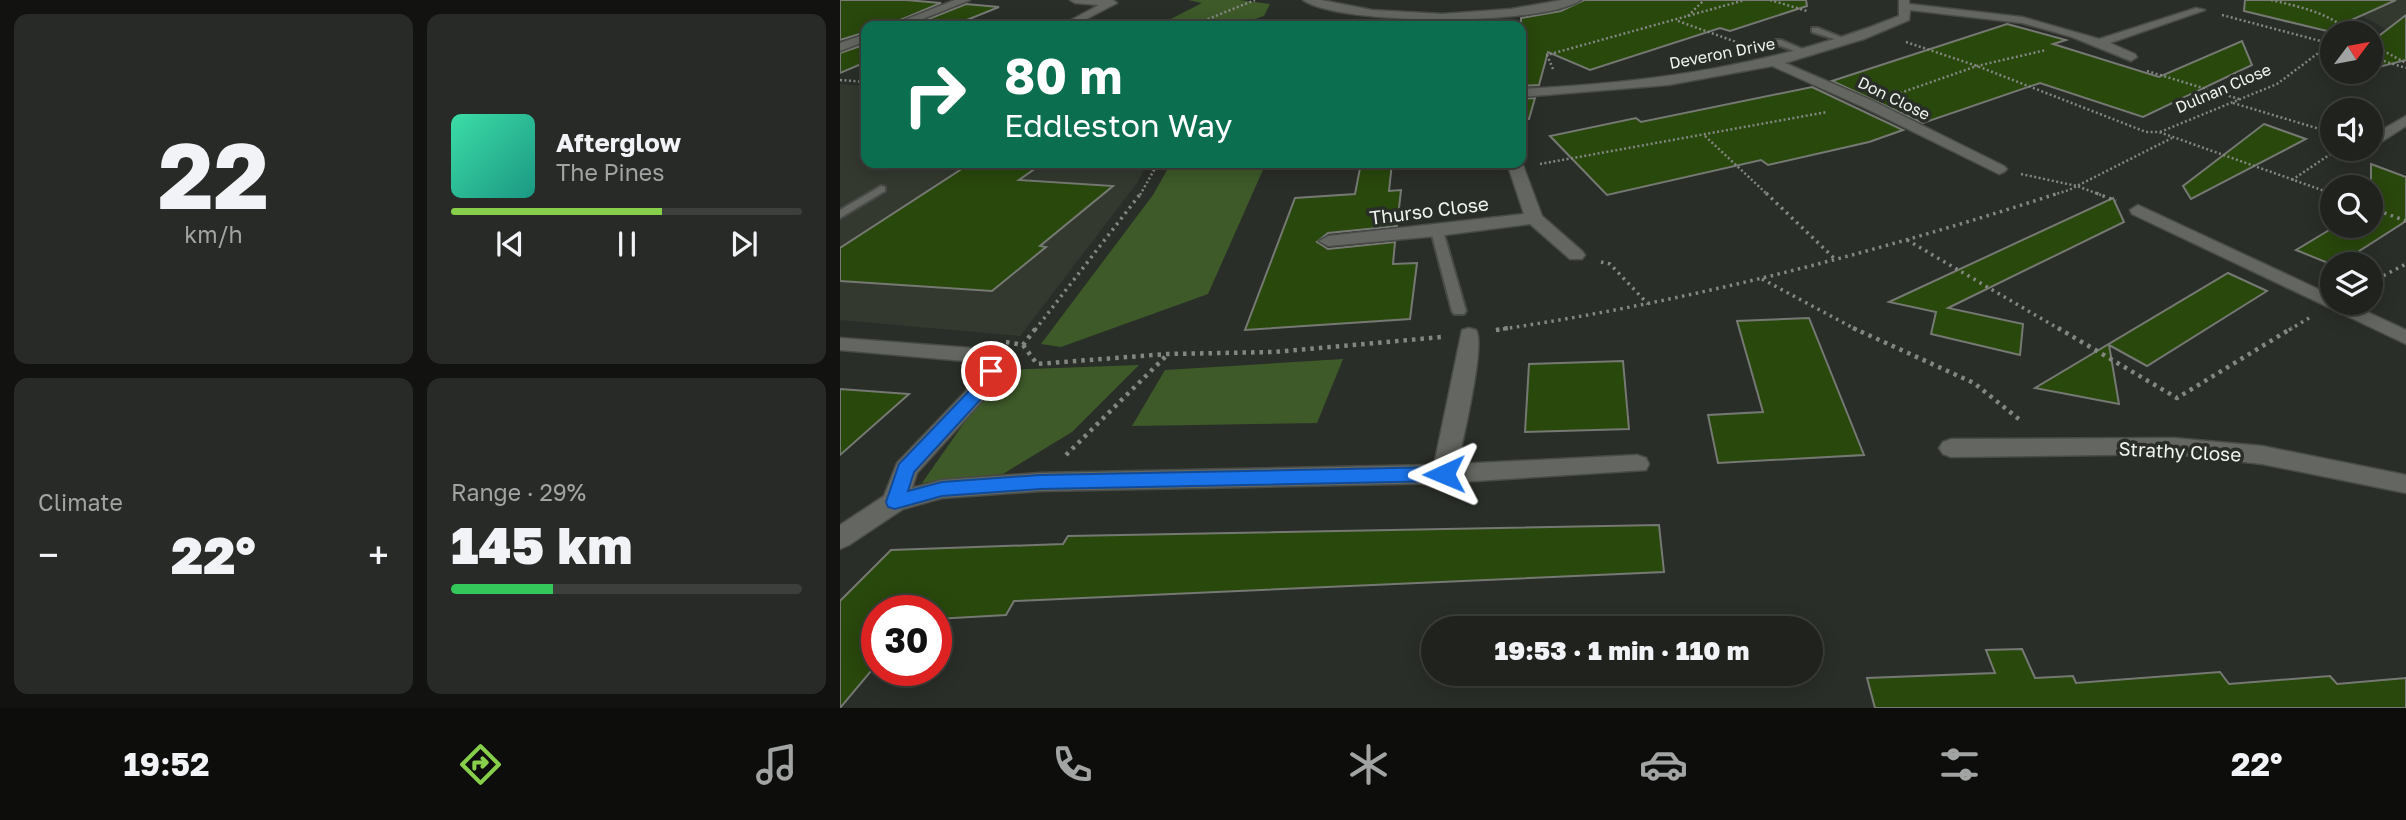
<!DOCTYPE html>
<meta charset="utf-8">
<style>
body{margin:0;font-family:"Golos Text",sans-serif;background:#282a27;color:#f1f3f6;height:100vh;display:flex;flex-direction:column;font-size:26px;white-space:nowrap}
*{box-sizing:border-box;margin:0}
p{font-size:23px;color:#a2a4a4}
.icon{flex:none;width:38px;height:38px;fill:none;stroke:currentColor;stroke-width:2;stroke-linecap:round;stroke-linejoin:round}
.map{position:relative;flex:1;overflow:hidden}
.drawer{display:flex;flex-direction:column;gap:14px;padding:14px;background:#121310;width:840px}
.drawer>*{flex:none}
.hud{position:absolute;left:21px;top:21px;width:665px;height:147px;border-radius:14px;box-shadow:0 4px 18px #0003,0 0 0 2px #3d3f3c;background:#0b6e4f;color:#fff;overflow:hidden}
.needle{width:46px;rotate:58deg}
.buttons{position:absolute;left:1480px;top:21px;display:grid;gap:14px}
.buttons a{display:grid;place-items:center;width:63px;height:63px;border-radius:50%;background:#20221e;box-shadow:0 4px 18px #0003,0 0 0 2px #3d3f3c;font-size:35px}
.speed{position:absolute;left:21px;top:595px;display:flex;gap:14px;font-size:35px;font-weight:700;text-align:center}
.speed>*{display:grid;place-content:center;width:91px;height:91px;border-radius:50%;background:#20221e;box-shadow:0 4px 18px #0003,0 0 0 2px #3d3f3c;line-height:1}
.speed .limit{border:10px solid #d22;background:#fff;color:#111}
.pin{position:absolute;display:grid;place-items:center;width:60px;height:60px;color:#fff;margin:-30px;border:4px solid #fff;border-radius:50%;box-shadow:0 2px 7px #0007}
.me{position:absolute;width:77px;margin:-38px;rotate:269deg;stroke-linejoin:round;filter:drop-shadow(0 0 5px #0008)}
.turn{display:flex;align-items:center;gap:24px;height:147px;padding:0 28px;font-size:32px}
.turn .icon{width:91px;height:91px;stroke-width:2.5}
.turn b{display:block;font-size:49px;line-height:60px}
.big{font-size:52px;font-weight:800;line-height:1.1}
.drawer .card{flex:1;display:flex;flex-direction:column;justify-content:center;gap:10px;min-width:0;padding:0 24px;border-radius:14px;background:#282a27}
.drawer .dial{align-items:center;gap:0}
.dial b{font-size:91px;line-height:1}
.song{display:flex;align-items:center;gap:21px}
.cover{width:84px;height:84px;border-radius:10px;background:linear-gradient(135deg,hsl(160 70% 55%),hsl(170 70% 35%))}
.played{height:7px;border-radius:4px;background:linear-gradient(90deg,#87cf4a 60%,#3d3f3c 60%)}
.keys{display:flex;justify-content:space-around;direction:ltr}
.heat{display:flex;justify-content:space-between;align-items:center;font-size:38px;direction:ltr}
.charge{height:10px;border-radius:5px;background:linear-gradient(90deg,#34c759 29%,#3d3f3c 0)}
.drawer .tiles{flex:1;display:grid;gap:14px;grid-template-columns:repeat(2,1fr)}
.trip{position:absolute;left:581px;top:616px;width:402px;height:70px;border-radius:35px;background:#20221e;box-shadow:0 4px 18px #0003,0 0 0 2px #3d3f3c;font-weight:800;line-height:70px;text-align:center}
.dock{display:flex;height:112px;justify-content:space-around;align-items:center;background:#0d0e0c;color:#a2a4a4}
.dock .icon{width:49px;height:49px}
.dock .on{color:#87cf4a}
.dock b{font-size:32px;color:#f1f3f6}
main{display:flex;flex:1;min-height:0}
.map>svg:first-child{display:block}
.built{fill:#33392f}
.green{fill:#3e5a29}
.building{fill:#29480c;stroke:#767973;stroke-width:2}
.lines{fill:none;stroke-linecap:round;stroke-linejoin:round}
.service-casing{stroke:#484b46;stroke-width:4}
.minor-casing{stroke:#484b46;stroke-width:3}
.path-far2{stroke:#838782;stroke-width:2.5;stroke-dasharray:2 2.5;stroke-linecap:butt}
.path-far1{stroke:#838782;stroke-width:3.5;stroke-dasharray:2.5 4.5;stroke-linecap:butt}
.path{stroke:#838782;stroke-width:4.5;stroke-dasharray:3.5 5;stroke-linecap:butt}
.service{fill:#646761;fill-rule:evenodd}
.minor{fill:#646761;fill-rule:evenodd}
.route{fill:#1a73e8;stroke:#114b97;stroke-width:2}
.labels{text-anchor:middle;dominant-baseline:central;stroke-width:7;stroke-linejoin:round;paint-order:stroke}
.far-street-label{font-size:16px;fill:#f0f3ef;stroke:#2a2e28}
.street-label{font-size:19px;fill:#f0f3ef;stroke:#2a2e28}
</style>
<main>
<section class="drawer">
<div class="tiles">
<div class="card dial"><b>22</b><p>km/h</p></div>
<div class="card">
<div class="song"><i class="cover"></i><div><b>Afterglow</b><p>The Pines</p></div></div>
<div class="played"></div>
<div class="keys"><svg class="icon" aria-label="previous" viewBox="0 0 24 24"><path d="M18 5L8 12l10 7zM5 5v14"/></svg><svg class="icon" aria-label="pause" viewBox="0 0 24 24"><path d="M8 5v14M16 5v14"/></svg><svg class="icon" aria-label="next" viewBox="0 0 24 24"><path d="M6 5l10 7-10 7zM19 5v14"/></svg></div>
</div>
<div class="card"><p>Climate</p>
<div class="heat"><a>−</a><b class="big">22°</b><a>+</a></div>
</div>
<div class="card"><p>Range · 29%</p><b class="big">145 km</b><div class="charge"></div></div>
</div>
</section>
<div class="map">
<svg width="1566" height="708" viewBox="0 0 1566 708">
<rect width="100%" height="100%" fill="#2a2e28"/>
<g class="built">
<polygon points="1487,0 1566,0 1566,41 1535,23"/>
<polygon points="0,84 26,86 26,163 308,163 297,183 180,336 0,320"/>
</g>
<g class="green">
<polygon points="348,0 400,0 430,4 424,16 393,26 317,26 362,3"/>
<polygon points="331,163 426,163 368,294 221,347 201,344 313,195"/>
<polygon points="503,359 477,423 292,426 325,370"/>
<polygon points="299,365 232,432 163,474 82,483 161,370"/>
</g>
<g class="building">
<polygon points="0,0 66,0 101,3 46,26 26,26 26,32 0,40"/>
<polygon points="744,0 966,0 967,6 890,31 880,28 750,70 708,52 699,85 681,86 681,18 721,11"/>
<polygon points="1405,0 1556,0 1487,31 1404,11"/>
<polygon points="126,4 159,7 112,26 71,26"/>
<polygon points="1566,15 1566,60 1531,69 1531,42"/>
<polygon points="1167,24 1226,40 1213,44 1319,77 1402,41 1412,65 1303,117 1200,83 1083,123 992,81"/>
<polygon points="26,44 26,62 0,73 0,53"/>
<polygon points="972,87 1063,130 1029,142 928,165 921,160 767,195 710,136 796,118 801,122"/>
<polygon points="695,98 689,119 681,118 681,99"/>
<polygon points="1424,124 1466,139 1351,199 1343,186"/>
<polygon points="131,163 203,163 179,180 273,186 200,246 206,247 152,291 0,281 0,248"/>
<polygon points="521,163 552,163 549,191 561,190 557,226 488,233 477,242 488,249 555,242 553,264 577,263 570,319 405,330 455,198 515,194"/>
<polygon points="1531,164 1566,177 1566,221 1499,264 1493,265 1456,250 1496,226 1531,226"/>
<polygon points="1273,198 1284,222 1108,308 1183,324 1180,355 1091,334 1096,312 1049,302"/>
<polygon points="1388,273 1427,291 1307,366 1269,345 1279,404 1195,388"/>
<polygon points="969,318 1024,455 878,463 868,415 923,412 897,321"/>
<polygon points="783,361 789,429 685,432 689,364"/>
<polygon points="0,389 69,394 0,455"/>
<polygon points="819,525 824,572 174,601 166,615 96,619 96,611 37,611 37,664 0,708 0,601 51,550 223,544 228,536"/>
<polygon points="1182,649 1195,678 1233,676 1236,683 1380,672 1389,684 1490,676 1497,684 1566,678 1566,708 1035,708 1027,678 1155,673 1146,650"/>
</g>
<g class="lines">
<g class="service-casing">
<g id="service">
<polygon points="972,28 978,28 1011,41 1007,43 972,32"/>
<polygon points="935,40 941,40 972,53 965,55 935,44"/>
<polygon points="41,186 45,187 45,191 0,218 0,210"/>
<polygon points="597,228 603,231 626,311 624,314 614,314 612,311 591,231"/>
</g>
</g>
<g class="minor-casing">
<g id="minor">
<polygon points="115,0 130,0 65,26 49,26"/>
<polygon points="230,0 273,0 277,3 233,26 220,26 259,5 235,3"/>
<path d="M 463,0 L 481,0 L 532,10 L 602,14 L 671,9 L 722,0 L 741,0 C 704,26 500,26 463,0 Z"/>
<path d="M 1059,0 L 1069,0 L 1069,4 L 1182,17 L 1259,39 L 1356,8 L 1365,10 L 1270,43 L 1295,54 L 1297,57 L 1291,61 L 1232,37 L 1182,23 L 1070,10 L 1069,20 L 1024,39 L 945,63 L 1033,101 L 1164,166 L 1167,169 L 1164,172 L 1159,174 L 1023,107 L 932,66 L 828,85 L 681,97 L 681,89 C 812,83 937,65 1059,16 Z"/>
<polygon points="26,34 26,41 0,51 0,43"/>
<polygon points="1566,116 1566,126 1538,144 1531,145 1531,136"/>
<polygon points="681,160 702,216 742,251 745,255 742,259 730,259 690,224 597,236 488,246 479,241 488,236 684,214 667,163 681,163"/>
<polygon points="1298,205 1493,296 1493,303 1508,303 1566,330 1566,344 1292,214 1290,210"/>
<path d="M 629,328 L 636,330 C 646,344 622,442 618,464 L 797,455 L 806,458 L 809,464 L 806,470 L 604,483 L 200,491 L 102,498 L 63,509 L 9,545 L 0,549 L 0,525 L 44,496 L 57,463 L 127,390 L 140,371 L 136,362 L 0,350 L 0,338 L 144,349 L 151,351 L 162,371 L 143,400 L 77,473 L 72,488 L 102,480 L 200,473 L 594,465 L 622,330 Z"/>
<polygon points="1334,438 1422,446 1566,475 1566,493 1422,464 1334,454 1111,457 1103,454 1099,448 1103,442 1111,439"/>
</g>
</g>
<g class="path-far2">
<polyline points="930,0 967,11"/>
<path d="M 1431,0 C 1460,7 1487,12 1510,32 L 1508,33"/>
<polyline points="1382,15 1492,44"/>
<polyline points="848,16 864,0"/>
<polyline points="838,21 899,43"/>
<polyline points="351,26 415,0"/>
<polyline points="1066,42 1137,66 1306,132 1319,132 1493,194"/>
<polyline points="1531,44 1566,63"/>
<polyline points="1531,57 1566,68"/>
<polyline points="713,69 707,55 905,0"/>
<polyline points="1307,71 1399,99"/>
<polyline points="0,80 26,82"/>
<polyline points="1060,93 1137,66 1206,50"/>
<polyline points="1393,103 1493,133"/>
<polyline points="1320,132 1437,84 1493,42"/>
<polyline points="865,136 928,195"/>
<polyline points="700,164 987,112"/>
<polyline points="1181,174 1237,186 1261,195"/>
<polyline points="1452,180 1498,149"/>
<polyline points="300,195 318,163"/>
<polyline points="1213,195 1229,190 1332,138"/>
</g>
<g class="path-far1">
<polyline points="926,193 995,259"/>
<polyline points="1256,193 1276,201"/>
<polyline points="1531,208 1566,221"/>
<polyline points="1067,240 1221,330"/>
<polyline points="761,262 770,264 808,304"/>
<polyline points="922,279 1017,330"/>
<polyline points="1531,282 1566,264"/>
<polyline points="195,330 301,193"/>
<path d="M 656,330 C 848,302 1035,253 1219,193"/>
<polyline points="1449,330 1469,318"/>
</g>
<g class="path">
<polyline points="1013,328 1134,383 1180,420"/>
<polyline points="1218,328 1337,398 1452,328"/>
<polyline points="656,330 668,328"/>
<polyline points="166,342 183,345 196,328"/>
<polyline points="183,345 197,364 327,354 434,352 602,337"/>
<polyline points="226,455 327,355"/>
</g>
<use href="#service" class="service"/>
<use href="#minor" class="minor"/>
</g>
<polygon class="route" points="151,366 159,371 157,375 141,399 74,472 68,491 102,482 200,475 604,467 611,469 613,474 611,479 604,481 200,489 102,496 55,509 48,507 46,502 59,464 129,391 145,367"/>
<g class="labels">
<g class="far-street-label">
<text transform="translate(882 53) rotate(-11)">Deveron Drive</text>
<text transform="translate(1383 88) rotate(-23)">Dulnan Close</text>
<text transform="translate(1054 98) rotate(26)">Don Close</text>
</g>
<g class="street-label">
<text transform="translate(589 210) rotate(-7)">Thurso Close</text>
<text transform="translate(1340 451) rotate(3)">Strathy Close</text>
</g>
</g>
</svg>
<div class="buttons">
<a><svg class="needle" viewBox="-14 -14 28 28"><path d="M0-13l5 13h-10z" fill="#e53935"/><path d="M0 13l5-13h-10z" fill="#a2a4a4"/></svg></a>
<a><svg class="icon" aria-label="sound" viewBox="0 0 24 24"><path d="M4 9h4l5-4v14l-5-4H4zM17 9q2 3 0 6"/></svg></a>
<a><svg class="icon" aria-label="search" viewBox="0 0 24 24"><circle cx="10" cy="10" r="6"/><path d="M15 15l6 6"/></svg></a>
<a><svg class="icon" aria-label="layers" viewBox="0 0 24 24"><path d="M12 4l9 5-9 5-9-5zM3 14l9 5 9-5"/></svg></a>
</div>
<div class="speed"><div class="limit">30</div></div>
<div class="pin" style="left:151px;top:371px;background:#d93025"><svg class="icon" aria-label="arrive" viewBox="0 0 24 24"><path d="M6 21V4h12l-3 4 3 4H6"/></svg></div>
<svg class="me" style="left:604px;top:474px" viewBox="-20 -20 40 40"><path d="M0-17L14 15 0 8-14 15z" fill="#1a73e8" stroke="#fff" stroke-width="4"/></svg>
<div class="trip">19:53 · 1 min · 110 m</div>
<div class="hud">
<div class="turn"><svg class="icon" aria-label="right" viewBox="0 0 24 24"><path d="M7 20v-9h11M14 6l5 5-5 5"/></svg><div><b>80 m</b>Eddleston Way</div></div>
</div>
</div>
</main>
<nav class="dock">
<b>19:52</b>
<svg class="icon on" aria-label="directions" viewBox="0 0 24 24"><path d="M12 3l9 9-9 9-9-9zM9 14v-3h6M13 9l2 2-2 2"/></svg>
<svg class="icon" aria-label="music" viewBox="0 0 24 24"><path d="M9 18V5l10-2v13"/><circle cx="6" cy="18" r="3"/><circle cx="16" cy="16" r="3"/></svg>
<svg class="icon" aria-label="phone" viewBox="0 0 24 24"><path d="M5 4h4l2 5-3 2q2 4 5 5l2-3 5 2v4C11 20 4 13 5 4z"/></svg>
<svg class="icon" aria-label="climate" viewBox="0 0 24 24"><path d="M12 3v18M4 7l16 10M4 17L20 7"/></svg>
<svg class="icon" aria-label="car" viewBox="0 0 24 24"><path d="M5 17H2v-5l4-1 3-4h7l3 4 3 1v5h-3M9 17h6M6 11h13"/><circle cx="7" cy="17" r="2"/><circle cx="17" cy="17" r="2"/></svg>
<svg class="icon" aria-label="filters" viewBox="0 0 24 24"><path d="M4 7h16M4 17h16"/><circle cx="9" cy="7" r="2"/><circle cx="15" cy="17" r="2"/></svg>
<b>22°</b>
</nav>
